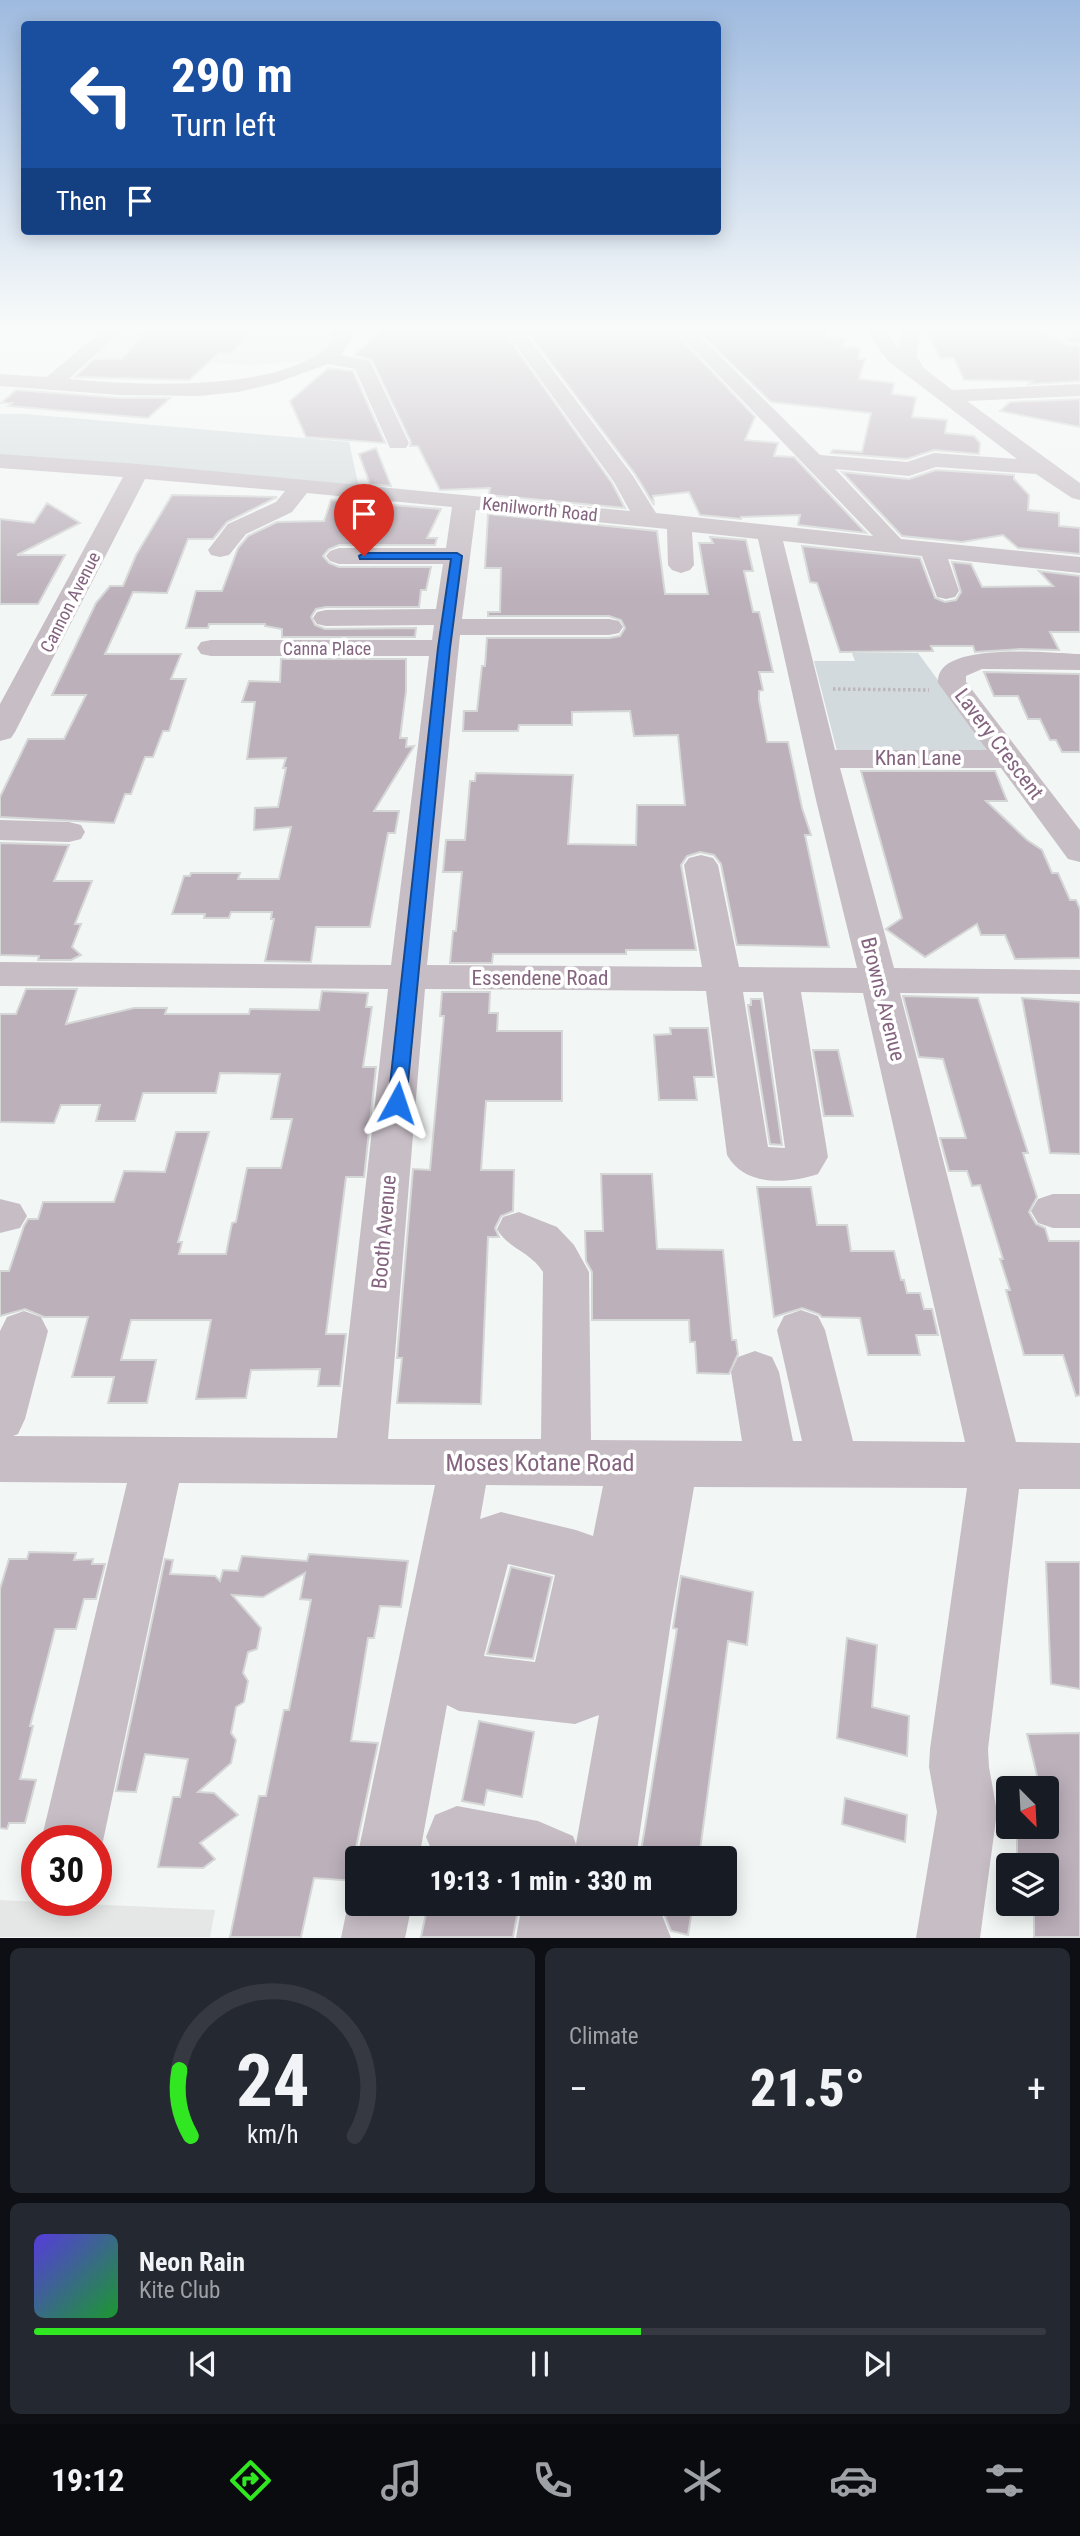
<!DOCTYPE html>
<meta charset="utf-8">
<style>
body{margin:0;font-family:"Roboto Condensed",sans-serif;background:#242831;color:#f1f3f6;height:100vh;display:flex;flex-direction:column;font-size:26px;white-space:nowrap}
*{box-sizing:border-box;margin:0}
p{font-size:23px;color:#9ea1a6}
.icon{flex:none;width:38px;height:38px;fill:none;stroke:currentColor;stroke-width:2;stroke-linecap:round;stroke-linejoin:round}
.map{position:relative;height:1938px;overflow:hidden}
.drawer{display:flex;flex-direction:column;gap:10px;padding:10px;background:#0d0f14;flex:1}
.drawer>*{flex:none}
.hud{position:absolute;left:21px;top:21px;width:700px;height:214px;border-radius:7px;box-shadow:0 4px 18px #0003;background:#1a4fa0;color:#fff;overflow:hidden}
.needle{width:46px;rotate:156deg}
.tools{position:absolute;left:996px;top:1776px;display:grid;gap:14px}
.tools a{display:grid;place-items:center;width:63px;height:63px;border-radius:7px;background:#171b24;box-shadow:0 4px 18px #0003;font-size:35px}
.speed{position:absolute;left:21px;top:1825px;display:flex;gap:14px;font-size:35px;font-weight:700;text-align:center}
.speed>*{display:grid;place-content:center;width:91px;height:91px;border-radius:50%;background:#171b24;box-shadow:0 4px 18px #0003;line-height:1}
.speed .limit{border:10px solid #d22;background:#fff;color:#111}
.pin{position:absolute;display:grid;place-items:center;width:60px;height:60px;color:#fff;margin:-72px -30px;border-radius:50% 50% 50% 0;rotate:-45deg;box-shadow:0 0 7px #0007}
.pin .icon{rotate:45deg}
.me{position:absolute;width:77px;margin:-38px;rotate:5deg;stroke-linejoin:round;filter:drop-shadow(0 0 5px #0008)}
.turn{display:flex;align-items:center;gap:24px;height:147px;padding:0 35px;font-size:32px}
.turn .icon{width:91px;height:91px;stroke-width:2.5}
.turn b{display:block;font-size:49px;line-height:60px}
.then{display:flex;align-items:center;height:66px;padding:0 35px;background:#0003;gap:14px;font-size:26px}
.big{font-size:52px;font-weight:800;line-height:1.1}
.drawer .widget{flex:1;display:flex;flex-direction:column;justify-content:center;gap:10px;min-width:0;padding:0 24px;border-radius:10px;background:#242831}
.drawer .dial{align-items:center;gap:0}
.dial svg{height:182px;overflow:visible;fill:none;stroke:#363941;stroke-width:7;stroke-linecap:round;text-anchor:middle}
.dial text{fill:#f1f3f6;stroke:none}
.song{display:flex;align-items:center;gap:21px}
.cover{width:84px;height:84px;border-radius:10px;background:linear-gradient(135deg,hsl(250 70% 55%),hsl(130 70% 35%))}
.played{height:7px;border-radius:4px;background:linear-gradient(90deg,#30e721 60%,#363941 60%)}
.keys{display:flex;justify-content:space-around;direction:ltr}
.heat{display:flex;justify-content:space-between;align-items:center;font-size:38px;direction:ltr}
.drawer .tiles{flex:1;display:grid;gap:10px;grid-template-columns:1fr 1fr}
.widget:last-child{grid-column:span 2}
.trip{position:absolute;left:345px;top:1846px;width:392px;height:70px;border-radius:7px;background:#171b24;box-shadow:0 4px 18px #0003;font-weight:800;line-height:70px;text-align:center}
.dock{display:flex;height:112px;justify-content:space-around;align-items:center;background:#090b0e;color:#9ea1a6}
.dock .icon{width:49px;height:49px}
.dock .selected{color:#30e721}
.dock b{font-size:32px;color:#f1f3f6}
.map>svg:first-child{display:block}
.built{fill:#e5e6e6}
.green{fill:#d3dadd}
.building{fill:#bcb0bb;stroke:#d5d7d6;stroke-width:2}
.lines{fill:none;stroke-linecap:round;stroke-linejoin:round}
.path-far1{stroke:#beb8bd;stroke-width:2.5;stroke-dasharray:2 2;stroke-linecap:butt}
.path{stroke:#beb8bd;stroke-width:3.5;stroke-dasharray:2.5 2.5;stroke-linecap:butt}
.minor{fill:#c7bec5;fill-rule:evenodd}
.route{fill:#1a73e8;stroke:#114b97;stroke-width:2}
.labels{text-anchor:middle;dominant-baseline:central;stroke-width:7;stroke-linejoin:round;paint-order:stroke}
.far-street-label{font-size:18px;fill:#84647f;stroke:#fff}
.street-label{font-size:21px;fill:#84647f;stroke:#fff}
.near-street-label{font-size:24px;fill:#84647f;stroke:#fff}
</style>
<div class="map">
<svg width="1080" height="1938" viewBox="0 0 1080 1938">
<rect width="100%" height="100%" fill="#f2f6f5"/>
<g class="built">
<polygon points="124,326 331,326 335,337 333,348 314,361 251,365 90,357"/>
<polygon points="0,1900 215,1910 210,1937 0,1937"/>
</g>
<g class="green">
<polygon points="0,414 25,414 349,442 359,488 0,456"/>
<polygon points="852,653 918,653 991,752 837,751 814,661 855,661"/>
</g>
<g class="building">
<polygon points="165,326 253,326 232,353 219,353 189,380 75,377 94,359 122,359 147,330 160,331"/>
<polygon points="386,326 500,326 612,483 625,508 489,495 490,488 440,490 418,446 410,446 411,442 372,360 355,355"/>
<polygon points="523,326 669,326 755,417 745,440 778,443 774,456 794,457 866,533 798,525 800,515 741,517 741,519 700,515 689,492 653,496 654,505 635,474"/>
<polygon points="693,326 774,332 777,326 829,327 825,337 845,339 842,347 860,348 858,359 865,359 859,379 894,383 892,394 916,397 912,417 947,420 945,433 974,436 980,443 979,454 934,450 907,459 831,453 833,450 862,452 871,413 771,402"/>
<polygon points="925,326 1024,329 1063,341 1067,345 1080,346 1080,381 1029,384 1032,381 964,380 954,358 940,358"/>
<polygon points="328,368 353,371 385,443 306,437 290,401"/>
<polygon points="16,390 119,398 170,398 148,418 8,406 12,403 1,403"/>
<polygon points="1080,399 1080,427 1000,411 1010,402"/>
<polygon points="376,448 391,486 370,484 359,454"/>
<polygon points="936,470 1014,475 1014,479 1029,495 1028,510 1059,513 1059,526 1080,528 1080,554 1018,548 1003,535 962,542 902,536 842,472 909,479"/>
<polygon points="172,495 277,497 227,522 213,539 188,539 167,593 133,592 105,654 181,654 171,679 186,679 169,731 163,731 153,757 145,757 131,794 125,794 114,823 0,817 0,797 28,739 64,739 86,695 52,695 96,603 110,586 123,586 136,555"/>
<polygon points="331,500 441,509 427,538 437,538 435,545 339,545 329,549 323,556 329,563 339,567 431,567 426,590 421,590 419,607 326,607 316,609 311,617 315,625 325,629 416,628 415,637 282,637 282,629 265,626 265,624 209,624 208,628 186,628 196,591 222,591 238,548 248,536 277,522 324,521"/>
<polygon points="47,503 80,523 17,555 65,555 38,604 0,604 0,519 34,523"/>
<polygon points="488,514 657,531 665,594 708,594 699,543 713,543 710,537 746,540 753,571 744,571 753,612 759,612 773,672 759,672 763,690 759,691 759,700 767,742 788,742 802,808 811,835 805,835 829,947 737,945 721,864 714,855 700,852 687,856 681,865 696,950 626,950 626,954 493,954 492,963 450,963 453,931 456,931 462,872 443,872 446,840 465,840 470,781 475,781 476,773 573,775 568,844 636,845 637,805 685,805 678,735 634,736 630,711 572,712 572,725 519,725 518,731 463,731 464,711 477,711 482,666 485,666 487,638 609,638 620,636 625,628 621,620 609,616 488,616 488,612 500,612 501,568 485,568"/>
<polygon points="802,546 920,558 935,598 945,602 956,600 961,592 952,562 971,564 982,587 1053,586 1039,571 1080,576 1080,632 1050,632 1059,650 1021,649 975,652 973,646 931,646 933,651 840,652 817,583 810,582"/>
<polygon points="281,659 406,659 406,691 400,738 407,738 406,747 414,746 374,811 399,811 395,833 388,833 370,927 316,927 311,962 265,961 274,919 271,919 272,912 231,912 229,918 204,918 205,914 172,914 184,876 190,876 191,873 240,873 238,879 279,879 291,827 254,830 255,808 278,807 286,768 283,768 286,758 247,759 255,702 242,702 249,681 280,682"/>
<polygon points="984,672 1080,674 1080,752 1062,752 1056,740 1050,740 1040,719 1028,719 1018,696 994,696"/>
<polygon points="861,771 995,771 1007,801 986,801 1027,840 1042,850 1052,873 1058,873 1070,900 1076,900 1080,909 1080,958 1015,959 1005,935 981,935 977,924 925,957 886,929 902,918"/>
<polygon points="0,843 69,845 54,881 92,881 75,924 81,924 72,947 81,955 71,960 38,960 39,956 0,955"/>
<polygon points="26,989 77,989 66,1024 134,1008 167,1008 165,1014 249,1014 250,1009 319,1010 322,991 368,993 366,1007 372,1007 363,1067 376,1067 364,1177 346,1177 326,1334 346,1334 340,1386 318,1386 320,1369 251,1370 246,1398 196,1399 211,1320 131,1320 121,1360 156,1360 147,1403 108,1403 114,1377 72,1377 88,1317 44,1317 25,1309 0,1316 0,1271 9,1271 24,1226 28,1219 38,1219 43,1202 114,1202 124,1171 165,1172 176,1132 209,1132 178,1242 182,1242 179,1254 226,1254 232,1223 236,1222 247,1168 281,1168 292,1119 271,1119 280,1074 220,1073 216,1093 143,1093 135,1121 96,1121 100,1105 61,1105 54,1123 0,1122 0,1014 16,1014"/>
<polygon points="442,992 490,992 489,1013 498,1013 497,1031 562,1031 562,1101 486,1101 481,1170 514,1170 513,1211 501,1216 495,1228 499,1237 488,1237 481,1404 397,1403 402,1358 397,1358 413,1169 430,1170 444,1016 440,1016"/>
<polygon points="903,996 978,998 1028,1153 1023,1153 1037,1197 1029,1212 1036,1224 1045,1228 1049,1241 1080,1241 1080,1395 1076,1396 1063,1355 1024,1355 1006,1290 1010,1290 1000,1259 1003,1259 980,1185 972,1186 967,1171 949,1171 940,1138 966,1138 943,1059 919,1057"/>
<polygon points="1022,998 1080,1002 1080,1154 1050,1153"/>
<polygon points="751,999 761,999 782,1145 770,1144 748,1005 751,1005"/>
<polygon points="670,1028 708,1028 714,1077 694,1077 697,1100 659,1100 654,1035 671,1034"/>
<polygon points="813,1050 838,1050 853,1116 824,1116"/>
<polygon points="601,1174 652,1174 657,1249 723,1250 732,1340 736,1340 738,1354 729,1374 697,1373 695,1342 690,1342 689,1320 592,1320 592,1272 586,1261 585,1231 603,1231"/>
<polygon points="757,1187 811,1187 817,1225 847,1225 851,1251 894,1251 901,1280 904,1280 907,1293 920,1293 924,1309 932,1309 938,1335 916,1335 920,1355 868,1355 860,1318 822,1317 819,1314 802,1308 774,1317"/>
<polygon points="29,1552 76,1553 74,1560 93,1559 92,1564 105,1564 96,1599 84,1599 76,1629 55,1629 30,1726 33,1726 20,1779 36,1780 25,1823 9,1823 7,1829 0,1828 0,1589 9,1559 27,1559"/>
<polygon points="309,1554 408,1561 401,1607 380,1606 374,1638 368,1638 351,1741 378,1743 354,1857 357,1861 356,1881 314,1878 301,1937 230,1937 259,1796 266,1796 284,1710 289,1710 311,1600 300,1599 305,1573 263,1597 232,1595 261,1628 257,1649 248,1652 243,1673 248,1681 244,1702 236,1707 231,1733 236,1740 231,1763 198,1792 214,1793 238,1815 200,1843 215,1859 203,1868 158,1867 173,1797 180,1797 188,1759 145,1754 136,1792 116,1791 165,1559 173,1560 170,1574 215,1576 220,1581 223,1570 238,1571 242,1556 307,1561"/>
<polygon points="1046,1562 1080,1562 1080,1689 1051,1684"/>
<polygon points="511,1567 552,1577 533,1659 487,1654"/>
<polygon points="681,1576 753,1592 747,1645 728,1641 699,1858 640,1858 677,1629 673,1628"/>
<polygon points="847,1638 877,1645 872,1707 909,1716 907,1756 837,1738"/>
<polygon points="479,1721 534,1732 522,1797 487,1790 484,1805 462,1801"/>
<polygon points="1080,1733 1080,1937 1034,1937 1034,1904 1046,1904 1046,1866 1017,1866 1017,1827 1046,1827 1046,1788 1040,1788 1027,1734"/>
<polygon points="845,1798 907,1815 905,1842 842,1824"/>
<polygon points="428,1904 519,1904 513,1937 421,1937"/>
<polygon points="659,1904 693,1904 688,1935 671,1931 664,1914 658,1911"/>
</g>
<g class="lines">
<g class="path-far1">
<polyline points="823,326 853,328"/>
<polyline points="932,335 1006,340 1056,339"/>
</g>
<polyline class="path" points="833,689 929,690"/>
<g class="minor">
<path d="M 107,326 L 126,326 L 69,379 C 134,385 283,394 331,343 L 333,326 L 351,326 L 352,339 L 341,355 L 370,361 L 409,443 L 406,448 L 390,448 L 355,369 L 328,364 L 276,383 L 238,392 L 199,396 L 119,395 L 0,386 L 0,374 L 47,377 Z"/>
<path d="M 502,326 L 520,326 L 633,476 L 656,513 L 873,536 L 671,326 L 690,326 L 820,455 L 907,462 L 934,453 L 1017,459 L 888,361 L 863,326 L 881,326 L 899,349 L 902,326 L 920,326 L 917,357 L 924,368 L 952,390 L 1080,384 L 1080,396 L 967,401 L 1080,483 L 1080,500 L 1072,498 L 1036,474 L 936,467 L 909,476 L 835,469 L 901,539 L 1080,557 L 1080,573 L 948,559 L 959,591 L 955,597 L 946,599 L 937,597 L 922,556 L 783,541 L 835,750 L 987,750 L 938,683 C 934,640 1051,653 1080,654 L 1080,670 L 982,669 L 966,676 L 966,682 L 1080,830 L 1080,862 L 1068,859 L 1001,768 L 840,768 L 894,968 L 1080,970 L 1080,994 L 900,993 L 1016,1442 L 1080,1443 L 1080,1489 L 1019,1489 L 988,1749 L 989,1767 L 997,1812 L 980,1938 L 916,1938 L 937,1812 L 929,1767 L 930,1749 L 967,1488 L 694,1487 L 671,1621 L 636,1858 L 435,1858 L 426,1837 L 435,1815 L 457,1806 L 538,1821 L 573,1836 L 576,1844 L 599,1715 L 575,1724 L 459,1711 L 447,1705 L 419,1858 L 357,1858 L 435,1485 L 179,1483 L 103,1841 L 96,1857 L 96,1841 L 41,1841 L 127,1483 L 0,1482 L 0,1331 L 7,1317 L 24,1311 L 41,1317 L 48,1331 L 25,1419 L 18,1434 L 13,1436 L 337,1438 L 388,989 L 0,986 L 0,962 L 391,965 L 429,656 L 211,656 L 201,654 L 197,648 L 201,642 L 211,640 L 432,640 L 434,625 L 326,626 L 317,624 L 313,618 L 317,612 L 326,610 L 436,609 L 443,564 L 339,564 L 330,561 L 326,556 L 330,551 L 339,548 L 446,548 L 452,507 L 307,493 L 292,512 L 246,534 L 229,555 L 220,557 L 211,555 L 208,550 L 228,524 L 276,502 L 285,491 L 145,479 L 15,732 L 11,738 L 0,741 L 0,704 L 123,477 L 0,468 L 0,454 L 138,464 L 630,511 L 614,482 ZM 476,510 L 667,529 L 668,565 L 672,570 L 681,573 L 690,570 L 694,565 L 692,532 L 758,539 L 816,800 L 857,968 L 739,967 L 718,865 L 713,858 L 701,855 L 689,858 L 684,865 L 702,967 L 427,965 L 460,635 L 609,635 L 619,633 L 623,627 L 619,621 L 609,619 L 462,619 ZM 425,989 L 706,991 L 727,1155 C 745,1187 787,1184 818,1174 L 828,1157 L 801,992 L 863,993 L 965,1442 L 853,1441 L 825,1330 L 818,1316 L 801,1310 L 784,1316 L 777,1330 L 802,1441 L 793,1441 L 779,1372 L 772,1357 L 755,1351 L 738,1357 L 731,1372 L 742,1441 L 591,1440 L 589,1272 L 574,1245 L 557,1227 L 519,1212 L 503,1217 L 497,1229 C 507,1248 531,1252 543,1272 L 541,1439 L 388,1439 ZM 743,992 L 763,992 L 785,1148 L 768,1147 ZM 486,1485 L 603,1486 L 593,1536 L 576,1530 L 501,1512 L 480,1519 ZM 508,1564 L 555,1575 L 535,1662 L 484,1656 Z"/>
<polygon points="1074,332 1080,332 1080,344 1067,342 1065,338"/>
<polygon points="0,820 69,822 81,825 85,832 81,839 69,842 0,840"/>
<polygon points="1053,1194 1080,1194 1080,1228 1053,1228 1038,1223 1031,1211 1038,1199"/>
<polygon points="0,1199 20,1204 27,1216 20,1228 0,1233"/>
<polygon points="357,1883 357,1904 412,1904 405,1938 341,1938 348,1904"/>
<polygon points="522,1904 634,1904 662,1915 671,1938 516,1938"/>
</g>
</g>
<linearGradient id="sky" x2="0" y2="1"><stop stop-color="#9ebadf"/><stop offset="0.55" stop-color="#f9fbfa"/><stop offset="1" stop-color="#f9fbfa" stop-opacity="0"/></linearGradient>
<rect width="1080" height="597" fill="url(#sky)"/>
<polygon class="route" points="364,553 457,553 462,556 450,648 406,1103 403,1107 391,1107 388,1103 438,648 451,559 360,559 359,556"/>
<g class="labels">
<g class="far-street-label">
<text transform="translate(540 509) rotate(6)">Kenilworth Road</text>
<text transform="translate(70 602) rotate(-63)">Cannon Avenue</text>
<text x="327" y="648">Canna Place</text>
</g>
<g class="street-label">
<text transform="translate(999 744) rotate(53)">Lavery Crescent</text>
<text x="918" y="758">Khan Lane</text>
<text x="540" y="978">Essendene Road</text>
<text transform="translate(883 999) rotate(76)">Browns Avenue</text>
<text transform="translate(384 1232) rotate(-85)">Booth Avenue</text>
</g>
<g class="near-street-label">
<text x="540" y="1463">Moses Kotane Road</text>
</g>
</g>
</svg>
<div class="tools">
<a><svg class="needle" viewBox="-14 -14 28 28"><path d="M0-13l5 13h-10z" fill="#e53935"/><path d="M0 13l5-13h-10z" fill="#9ea1a6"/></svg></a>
<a><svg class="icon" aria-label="layers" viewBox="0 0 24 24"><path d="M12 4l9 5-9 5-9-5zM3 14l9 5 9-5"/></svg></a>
</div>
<div class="speed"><div class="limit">30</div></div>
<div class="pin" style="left:364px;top:556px;background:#d93025"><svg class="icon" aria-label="arrive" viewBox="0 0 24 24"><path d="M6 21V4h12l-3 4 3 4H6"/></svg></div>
<svg class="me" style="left:397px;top:1103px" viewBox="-20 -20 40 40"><path d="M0-17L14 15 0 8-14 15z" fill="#1a73e8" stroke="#fff" stroke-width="4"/></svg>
<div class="trip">19:13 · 1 min · 330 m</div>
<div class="hud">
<div class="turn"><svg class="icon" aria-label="left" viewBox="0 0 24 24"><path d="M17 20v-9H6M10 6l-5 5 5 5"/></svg><div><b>290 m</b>Turn left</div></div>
<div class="then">Then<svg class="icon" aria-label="arrive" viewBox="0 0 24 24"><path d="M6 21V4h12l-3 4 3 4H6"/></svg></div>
</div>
</div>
<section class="drawer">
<div class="tiles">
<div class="widget dial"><svg viewBox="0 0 100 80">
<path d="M14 69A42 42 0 1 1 86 69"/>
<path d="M14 69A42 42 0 0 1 9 40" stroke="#30e721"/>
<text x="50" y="56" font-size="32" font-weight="700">24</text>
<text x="50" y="72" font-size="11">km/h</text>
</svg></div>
<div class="widget"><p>Climate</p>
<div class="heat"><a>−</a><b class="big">21.5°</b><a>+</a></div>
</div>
<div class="widget">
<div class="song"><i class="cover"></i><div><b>Neon Rain</b><p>Kite Club</p></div></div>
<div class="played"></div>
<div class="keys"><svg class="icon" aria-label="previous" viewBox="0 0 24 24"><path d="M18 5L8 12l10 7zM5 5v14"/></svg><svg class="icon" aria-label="pause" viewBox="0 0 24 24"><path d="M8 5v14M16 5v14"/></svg><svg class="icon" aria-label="next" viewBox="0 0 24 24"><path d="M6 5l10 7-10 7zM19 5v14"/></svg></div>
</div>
</div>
</section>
<nav class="dock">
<b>19:12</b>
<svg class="icon selected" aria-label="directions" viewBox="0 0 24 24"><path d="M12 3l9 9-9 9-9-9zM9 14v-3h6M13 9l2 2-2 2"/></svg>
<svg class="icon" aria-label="music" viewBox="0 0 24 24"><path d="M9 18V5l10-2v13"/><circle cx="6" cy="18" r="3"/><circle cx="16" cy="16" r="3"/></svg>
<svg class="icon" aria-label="phone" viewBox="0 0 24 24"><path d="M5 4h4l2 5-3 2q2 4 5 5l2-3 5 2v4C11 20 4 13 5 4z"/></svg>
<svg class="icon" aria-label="climate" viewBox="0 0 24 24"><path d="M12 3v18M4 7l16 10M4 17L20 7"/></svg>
<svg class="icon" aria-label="car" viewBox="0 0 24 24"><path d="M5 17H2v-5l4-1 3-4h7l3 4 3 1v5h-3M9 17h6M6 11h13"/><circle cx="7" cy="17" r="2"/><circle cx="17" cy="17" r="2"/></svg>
<svg class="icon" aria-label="filters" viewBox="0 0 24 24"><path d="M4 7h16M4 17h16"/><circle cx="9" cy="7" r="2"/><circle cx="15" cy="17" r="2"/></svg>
</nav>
